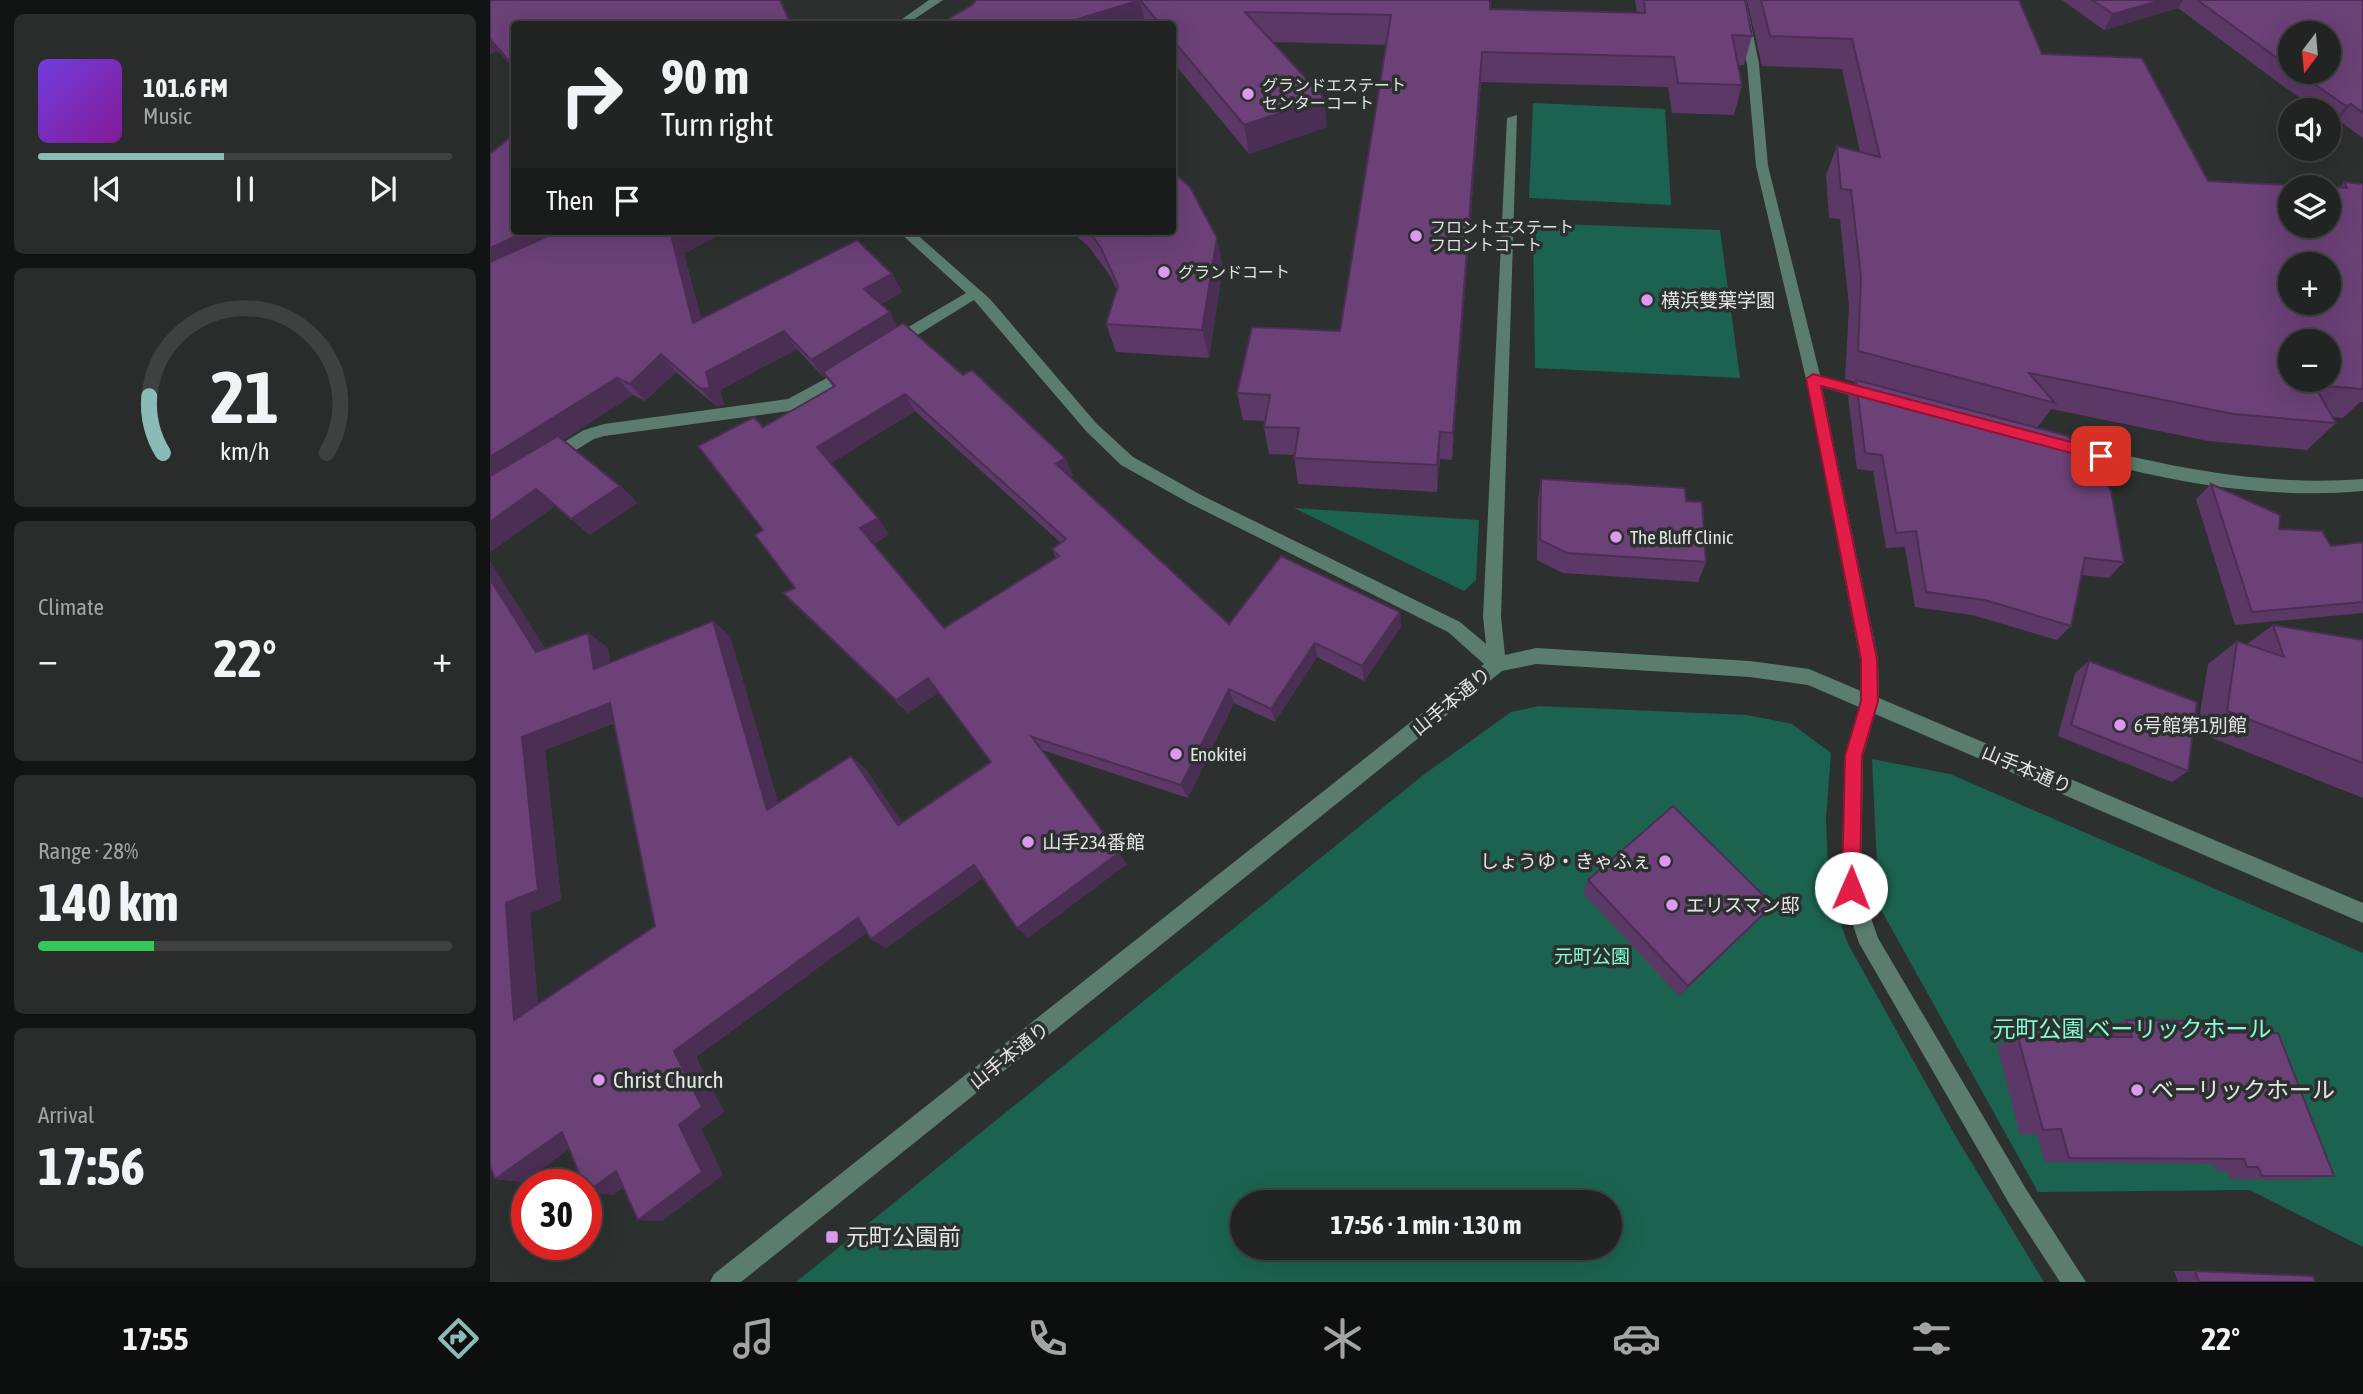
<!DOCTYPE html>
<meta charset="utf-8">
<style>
body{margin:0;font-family:"Asap Condensed","Noto Sans JP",sans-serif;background:#292c2a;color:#f1f3f6;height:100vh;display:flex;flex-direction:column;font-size:26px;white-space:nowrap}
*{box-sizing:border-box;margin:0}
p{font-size:23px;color:#a2a4a5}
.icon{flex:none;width:38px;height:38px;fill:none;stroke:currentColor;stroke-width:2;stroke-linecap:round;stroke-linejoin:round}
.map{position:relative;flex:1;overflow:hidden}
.panel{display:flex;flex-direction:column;gap:14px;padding:14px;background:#121413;width:490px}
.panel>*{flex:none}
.top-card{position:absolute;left:21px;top:21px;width:665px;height:214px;border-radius:7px;box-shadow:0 7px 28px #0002,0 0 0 2px #3e4140;background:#212422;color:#f1f3f6;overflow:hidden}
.needle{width:46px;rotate:196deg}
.fabs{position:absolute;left:1788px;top:21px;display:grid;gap:14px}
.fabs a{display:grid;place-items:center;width:63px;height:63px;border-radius:50%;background:#212422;box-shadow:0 7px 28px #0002,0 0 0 2px #3e4140;font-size:35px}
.speed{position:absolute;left:21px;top:1169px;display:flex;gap:14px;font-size:35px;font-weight:700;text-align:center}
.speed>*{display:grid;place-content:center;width:91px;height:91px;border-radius:50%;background:#212422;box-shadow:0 7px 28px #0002,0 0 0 2px #3e4140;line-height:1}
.speed .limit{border:10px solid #d22;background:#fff;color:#111}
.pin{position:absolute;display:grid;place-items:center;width:60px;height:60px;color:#fff;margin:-30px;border-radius:14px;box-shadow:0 4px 10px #0006}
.me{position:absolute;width:77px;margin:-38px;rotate:1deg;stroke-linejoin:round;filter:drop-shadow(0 0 5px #0008)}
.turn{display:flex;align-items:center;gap:24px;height:147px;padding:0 35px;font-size:32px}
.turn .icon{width:91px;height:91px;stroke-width:2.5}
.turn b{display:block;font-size:49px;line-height:60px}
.then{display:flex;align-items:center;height:66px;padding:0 35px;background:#0003;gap:14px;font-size:26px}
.big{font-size:52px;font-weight:700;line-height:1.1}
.panel .widget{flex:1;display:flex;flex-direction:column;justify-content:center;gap:10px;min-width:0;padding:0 24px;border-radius:10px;background:#292c2a}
.panel .dial{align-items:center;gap:0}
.dial svg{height:182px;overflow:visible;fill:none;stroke:#3e4140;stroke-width:7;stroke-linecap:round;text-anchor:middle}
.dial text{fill:#f1f3f6;stroke:none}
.song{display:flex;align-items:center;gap:21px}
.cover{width:84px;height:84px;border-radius:10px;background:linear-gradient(135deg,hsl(260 70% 55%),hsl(290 70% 35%))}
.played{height:7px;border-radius:4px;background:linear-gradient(90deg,#8bbbb9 45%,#3e4140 45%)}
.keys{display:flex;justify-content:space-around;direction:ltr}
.heat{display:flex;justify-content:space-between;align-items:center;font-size:38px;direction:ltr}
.charge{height:10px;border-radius:5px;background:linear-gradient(90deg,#34c759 28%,#3e4140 0)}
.trip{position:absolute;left:740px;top:1190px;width:392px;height:70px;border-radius:35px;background:#212422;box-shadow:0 7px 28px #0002,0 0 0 2px #3e4140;font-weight:700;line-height:70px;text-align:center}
.tab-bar{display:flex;height:112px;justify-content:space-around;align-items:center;background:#0d0e0e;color:#a2a4a5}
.tab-bar .icon{width:49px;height:49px}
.tab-bar .current{color:#8bbbb9}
.tab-bar b{font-size:32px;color:#f1f3f6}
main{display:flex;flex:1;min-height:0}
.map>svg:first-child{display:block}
.green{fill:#1b634e;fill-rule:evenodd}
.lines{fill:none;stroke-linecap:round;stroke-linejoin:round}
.minor{fill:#5b7d70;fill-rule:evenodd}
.wall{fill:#5c3866;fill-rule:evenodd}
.shaded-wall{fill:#4b2e53}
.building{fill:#6b4177;stroke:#4b2e53;stroke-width:2;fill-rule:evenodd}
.route{fill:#e11d48;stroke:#92132f;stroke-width:2}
.poi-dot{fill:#de98f2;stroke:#2c302e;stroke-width:2.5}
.labels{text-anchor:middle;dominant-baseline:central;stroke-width:7;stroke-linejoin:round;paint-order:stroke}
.far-poi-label{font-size:16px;fill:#e2e5e4;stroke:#2c302e;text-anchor:start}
.poi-label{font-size:19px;fill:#e2e5e4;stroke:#2c302e;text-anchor:start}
.street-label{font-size:19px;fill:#e2e5e4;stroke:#2c302e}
.park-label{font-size:19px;fill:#80fed5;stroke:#2c302e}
.near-park-label{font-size:23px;fill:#80fed5;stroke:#2c302e}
.near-poi-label{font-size:23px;fill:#e2e5e4;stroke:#2c302e;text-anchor:start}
</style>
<main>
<section class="panel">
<div class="widget">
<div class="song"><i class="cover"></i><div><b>101.6 FM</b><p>Music</p></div></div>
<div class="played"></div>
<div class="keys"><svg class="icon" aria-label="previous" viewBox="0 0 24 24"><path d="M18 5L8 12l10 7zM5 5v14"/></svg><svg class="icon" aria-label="pause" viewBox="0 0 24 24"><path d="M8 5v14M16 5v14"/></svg><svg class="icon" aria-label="next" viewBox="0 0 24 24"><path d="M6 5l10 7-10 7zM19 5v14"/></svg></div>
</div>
<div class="widget dial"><svg viewBox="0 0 100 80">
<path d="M14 69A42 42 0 1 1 86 69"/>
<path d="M14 69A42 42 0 0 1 8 44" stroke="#8bbbb9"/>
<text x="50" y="56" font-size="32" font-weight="700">21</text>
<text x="50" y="72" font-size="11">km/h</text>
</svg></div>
<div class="widget"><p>Climate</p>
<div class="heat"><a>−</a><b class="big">22°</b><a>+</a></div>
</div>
<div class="widget"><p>Range · 28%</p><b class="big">140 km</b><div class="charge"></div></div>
<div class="widget"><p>Arrival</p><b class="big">17:56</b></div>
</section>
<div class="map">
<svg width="1873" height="1282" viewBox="0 0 1873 1282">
<rect width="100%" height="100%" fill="#2c302e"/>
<g class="green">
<polygon points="1043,103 1175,109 1181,205 1039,198"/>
<polygon points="1043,223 1230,230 1250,378 1045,368"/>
<polygon points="804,508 989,520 986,580 974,591"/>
<path d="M 1049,706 L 1257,715 L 1302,724 L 1341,753 L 1336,819 L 1339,890 L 1358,944 L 1466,1137 L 1554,1282 L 306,1282 L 932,776 L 1021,712 ZM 752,1202 L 1120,1202 L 1120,1248 L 752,1248 Z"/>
<polygon points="1382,759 1460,774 1873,953 1873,1247 1760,1190 1548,1192 1389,906"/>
</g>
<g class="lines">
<g class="minor">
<polygon points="439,0 453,0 417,24 405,24"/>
<polygon points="1244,0 1256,0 1269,64 1278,166 1330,375 1388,392 1391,396 1383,402 1332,387 1388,659 1389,698 1873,903 1873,923 1385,714 1373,756 1371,889 1388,938 1536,1189 1596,1282 1570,1282 1520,1205 1369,943 1351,889 1355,756 1369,707 1318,685 1260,677 1046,664 1012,671 251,1282 220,1282 224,1274 994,664 958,632 699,503 631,465 596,431 484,300 408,347 398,347 396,343 398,339 476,293 408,231 423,231 500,299 606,423 643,457 711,495 970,622 996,644 993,617 1017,118 1027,115 1011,617 1015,655 1046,648 1260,661 1319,669 1371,691 1370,659 1316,379 1266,166 1257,64"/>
<polygon points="359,366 364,367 366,371 364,375 316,405 299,411 114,436 104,439 68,461 62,463 54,457 56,453 94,430 114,424 298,399"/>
<path d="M 1570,439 C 1670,465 1769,487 1873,479 L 1873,491 C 1769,500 1664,480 1565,449 L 1562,445 L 1565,441 Z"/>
</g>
</g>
<g class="wall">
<polygon points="0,0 291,0 302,24 24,24 24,69 8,51 0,54"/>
<polygon points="486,0 1000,0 1000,9 1147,13 1145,0 1255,0 1262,36 1254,65 1248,65 1252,85 1244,115 1182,113 1178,87 991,82 962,460 950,459 947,492 808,484 804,455 779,454 774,427 775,421 753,420 747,393 850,331 897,45 783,42 837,127 759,154 682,61 682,24 449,24 482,5"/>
<polygon points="1257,0 1529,0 1552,54 1718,181 1850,187 1854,182 1873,184 1873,402 1870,402 1853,418 1842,417 1846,423 1817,450 1718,441 1561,409 1547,428 1634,562 1619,578 1592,575 1581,626 1567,640 1482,615 1425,607 1415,547 1396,548 1383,471 1367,469 1358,397 1365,382 1355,379 1359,306 1350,219 1339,218 1336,175 1347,146 1370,152 1352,69 1272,66"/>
<path d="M 1572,0 L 1873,0 L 1873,138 L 1848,120 L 1844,121 L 1839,118 L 1839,110 L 1828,110 L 1793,86 L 1688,8 L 1614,30 ZM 1801,33 L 1839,72 L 1801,72 Z"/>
<path d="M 0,154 L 24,231 L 194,254 L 211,319 L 402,274 L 412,292 L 391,304 L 408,326 L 473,375 L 575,458 L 583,475 L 580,477 L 739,624 L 910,612 L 911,627 L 874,681 L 827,657 L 785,722 L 744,703 L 698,798 L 552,750 L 637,864 L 538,938 L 493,878 L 396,948 L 381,939 L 377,932 L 206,1057 L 234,1112 L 211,1129 L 233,1175 L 172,1221 L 148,1220 L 133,1187 L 123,1195 L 79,1149 L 33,1182 L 5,1179 L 55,649 L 98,633 L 118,648 L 120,662 L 240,636 L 288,803 L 375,768 L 412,823 L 501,762 L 449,692 L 418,713 L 308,608 L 293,593 L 305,588 L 273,530 L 273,427 L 343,387 L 335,376 L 333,377 L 307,349 L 230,390 L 234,405 L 226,406 L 186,372 L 155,401 L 143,395 L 73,440 L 130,486 L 147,503 L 100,535 L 65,506 L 0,552 ZM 425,411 L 571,543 L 562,549 L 566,558 L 454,628 L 384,544 L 399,534 L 341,463 ZM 124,723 L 165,926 L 48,1004 L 40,913 L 71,900 L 55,750 Z"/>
<polygon points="581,231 682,231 733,267 719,358 626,352 616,324 627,291 621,277 599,247"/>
<polygon points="1051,479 1216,562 1208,582 1073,573 1047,560 1048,500"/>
<polygon points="1721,484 1789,529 1841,546 1873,542 1873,613 1745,625 1706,499"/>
<polygon points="1783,625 1873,640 1873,798 1707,732 1718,664 1747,641 1757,644"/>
<polygon points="1599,661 1698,771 1682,782 1568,736 1585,673"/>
<polygon points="1098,880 1283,905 1189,996 1093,893"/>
<polygon points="1636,1020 1715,1033 1844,1176 1810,1180 1740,1179 1736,1171 1726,1171 1723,1164 1555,1162 1547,1135 1530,1135 1507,1045 1528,1037 1614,1037 1612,1029"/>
<polygon points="1684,1271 1705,1271 1825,1282 1688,1282"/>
</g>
<g class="shaded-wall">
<polygon points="290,0 291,0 302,24 301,24"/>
<polygon points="650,0 655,24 572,24"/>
<polygon points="1672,0 1693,0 1688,8 1614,30 1623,14"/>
<polygon points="0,40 8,51 0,54"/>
<polygon points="992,52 991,82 962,460 963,433"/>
<polygon points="834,98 837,127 759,154 754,125"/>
<polygon points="1861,104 1848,120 1844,121 1856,106"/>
<polygon points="37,231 94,231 0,274 0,248"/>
<polygon points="188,231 237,231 194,254 217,341 203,323 181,235"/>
<polygon points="727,238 733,267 719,358 712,330"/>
<polygon points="402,274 412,292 384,307 374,289"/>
<polygon points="400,312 410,330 333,372 335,376 333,377 321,360"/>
<polygon points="294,331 307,349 230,390 234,405 226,406 211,389 216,372"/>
<polygon points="171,354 186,372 155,401 140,384"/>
<polygon points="127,378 143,395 0,486 0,457"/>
<polygon points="415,394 425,411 340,464 327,447"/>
<polygon points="950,432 950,459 947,492 947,465"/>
<polygon points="575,458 583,475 574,481 566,464"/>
<polygon points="130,486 147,503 100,535 81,519"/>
<polygon points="46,489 65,506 0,552 0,522"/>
<polygon points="388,518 399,534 383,544 370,528"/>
<polygon points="0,561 67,667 46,652 0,579"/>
<polygon points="910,612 911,627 874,681 872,666"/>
<polygon points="223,621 240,636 294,822 277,810"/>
<polygon points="98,633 118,648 124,683 104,669"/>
<polygon points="825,643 827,657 785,722 781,709"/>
<polygon points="438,678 450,692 418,713 406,700"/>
<polygon points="739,689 744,703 698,798 691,785"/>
<polygon points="120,703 140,716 55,750 71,900 40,913 50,1027 24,1020 16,903 32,737"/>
<polygon points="361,756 375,768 422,837 408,825"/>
<polygon points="629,853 637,864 538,938 527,928"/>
<polygon points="484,865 496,876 396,948 381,939"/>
<polygon points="1283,905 1271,917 1189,996 1198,986"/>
<polygon points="368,918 383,928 206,1057 234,1112 211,1129 233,1175 172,1221 148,1220 189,1125 184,1051"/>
<polygon points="72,1132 98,1136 33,1182 5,1179"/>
<polygon points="126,1171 151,1174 123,1195 97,1192"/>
</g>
<g class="building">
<polygon points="0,0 290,0 301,24 24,24 24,67 0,39"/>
<polygon points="486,0 1000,0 1000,9 1155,13 1154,0 1255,0 1262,36 1242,35 1252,85 1188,83 1184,57 992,52 963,433 950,432 947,465 804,458 809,428 774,427 780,395 747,393 762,327 850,331 901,15 755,12 834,98 754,125 682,39 682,24 670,24 650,0 572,24 449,24 482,5"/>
<path d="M 1271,0 L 1529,0 L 1552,54 L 1652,58 L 1718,181 L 1857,188 L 1854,182 L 1873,184 L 1873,389 L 1824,385 L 1846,423 L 1743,414 L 1539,373 L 1565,403 L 1368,351 L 1371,277 L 1361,190 L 1351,189 L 1347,146 L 1390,157 L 1362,39 L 1280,36 ZM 1801,187 L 1839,187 L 1839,226 L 1801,226 ZM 1801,264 L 1839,264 L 1839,303 L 1801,303 ZM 1801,341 L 1839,341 L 1839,380 L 1801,380 Z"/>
<polygon points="1602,0 1672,0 1623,14"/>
<polygon points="1707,0 1873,0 1873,113 1861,104 1856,106 1807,72 1839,72 1839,33 1801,33 1801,68"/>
<polygon points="24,134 24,231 37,231 0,248 0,154"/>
<polygon points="682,171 700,187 727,238 712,330 616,324 628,286 611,248 599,231 682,231"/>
<polygon points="69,231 188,231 181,235 203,323 367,240 402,274 374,289 400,312 321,360 294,331 216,372 220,388 211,389 171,354 140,384 127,378 0,457 0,262"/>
<path d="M 413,323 L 473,375 L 482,370 L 575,458 L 566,464 L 739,624 L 791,556 L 910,612 L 872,666 L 825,643 L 781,709 L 739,689 L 691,785 L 542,737 L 629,853 L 527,928 L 484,865 L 381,939 L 368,918 L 184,1051 L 212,1107 L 189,1125 L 212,1172 L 148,1220 L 126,1171 L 97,1192 L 96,1185 L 94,1185 L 72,1132 L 5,1179 L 0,1166 L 0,579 L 46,652 L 98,633 L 104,669 L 223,621 L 277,810 L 361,756 L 408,825 L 501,762 L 438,678 L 406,700 L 293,593 L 305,588 L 265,535 L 273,530 L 208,446 L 264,417 L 273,427 L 345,386 L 333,372 ZM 415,394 L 576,539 L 562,549 L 569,556 L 454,628 L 370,528 L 388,518 L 327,447 ZM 120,703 L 165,926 L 24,1020 L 16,903 L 48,890 L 32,737 Z"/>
<polygon points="1366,380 1578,436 1605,466 1621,491 1634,562 1595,558 1581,626 1495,600 1436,592 1426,531 1406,533 1392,455 1375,453"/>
<polygon points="68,436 130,486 81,519 46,489 0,522 0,476"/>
<polygon points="1051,479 1195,488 1196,501 1212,502 1216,562 1077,553 1050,540"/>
<polygon points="1721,484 1790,515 1789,529 1832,531 1841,546 1873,542 1873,602 1762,612"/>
<polygon points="1783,625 1873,640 1873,763 1737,711 1747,641 1794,657"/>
<polygon points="1599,661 1707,702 1698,771 1581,725"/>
<polygon points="1183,806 1283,905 1198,986 1098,880"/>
<polygon points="1636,1020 1712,1021 1715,1033 1788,1033 1844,1176 1772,1176 1768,1167 1757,1167 1754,1159 1579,1158 1571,1129 1553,1130 1528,1037 1642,1037"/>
<polygon points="1705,1271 1823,1276 1825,1282 1709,1282"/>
</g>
<polygon class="route" points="1323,374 1611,450 1618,456 1611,461 1331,386 1387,659 1388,701 1372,756 1370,888 1368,895 1361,897 1355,895 1352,888 1355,756 1371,701 1371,659 1316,379"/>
<g class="poi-dot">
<circle cx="758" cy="94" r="7"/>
<circle cx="926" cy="236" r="7"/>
<circle cx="674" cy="272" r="7"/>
<circle cx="1157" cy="300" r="7"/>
<circle cx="1126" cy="537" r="7"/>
<circle cx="1630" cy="725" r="7"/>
<circle cx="686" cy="754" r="7"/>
<circle cx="538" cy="842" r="7"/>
<circle cx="1175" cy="861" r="7"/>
<circle cx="1182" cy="905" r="7"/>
<circle cx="109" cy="1080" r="7"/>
<circle cx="1647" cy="1090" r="7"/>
<rect x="335" y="1230" width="14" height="14" rx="3.5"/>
</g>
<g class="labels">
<g class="far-poi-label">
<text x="772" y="85">グランドエステート<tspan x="772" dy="18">センターコート</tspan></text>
<text x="940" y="227">フロントエステート<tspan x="940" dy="18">フロントコート</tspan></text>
<text x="688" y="272">グランドコート</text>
</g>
<g class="poi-label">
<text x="1171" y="300">横浜雙葉学園</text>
<text x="1140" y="537">The Bluff Clinic</text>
<text x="1644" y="725">6号館第1別館</text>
<text x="700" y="754">Enokitei</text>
<text x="552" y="842">山手234番館</text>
<text x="1161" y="861" text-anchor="end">しょうゆ・きゃふぇ</text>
<text x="1196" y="905">エリスマン邸</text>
</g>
<g class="street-label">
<text transform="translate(961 701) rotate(-39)">山手本通り</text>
<text transform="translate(1537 769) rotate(23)">山手本通り</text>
<text transform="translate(519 1055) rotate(-38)">山手本通り</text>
</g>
<g class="park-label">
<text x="1102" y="956">元町公園</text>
</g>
<g class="near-park-label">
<text x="1642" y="1029">元町公園 ベーリックホール</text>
</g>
<g class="near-poi-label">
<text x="123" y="1080">Christ Church</text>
<text x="1661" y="1090">ベーリックホール</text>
<text x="356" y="1237">元町公園前</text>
</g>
</g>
</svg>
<div class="fabs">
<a><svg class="needle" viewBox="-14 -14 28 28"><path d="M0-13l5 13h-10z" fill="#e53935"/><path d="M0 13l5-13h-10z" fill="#a2a4a5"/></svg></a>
<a><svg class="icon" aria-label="sound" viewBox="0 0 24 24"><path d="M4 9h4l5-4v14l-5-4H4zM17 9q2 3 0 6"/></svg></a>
<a><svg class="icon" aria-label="layers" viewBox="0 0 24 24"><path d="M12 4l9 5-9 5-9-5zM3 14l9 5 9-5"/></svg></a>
<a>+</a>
<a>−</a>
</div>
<div class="speed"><div class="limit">30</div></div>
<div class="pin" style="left:1611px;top:456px;background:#d93025"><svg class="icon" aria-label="arrive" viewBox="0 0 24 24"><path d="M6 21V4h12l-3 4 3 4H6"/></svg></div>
<svg class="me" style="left:1361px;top:888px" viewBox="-20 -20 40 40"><circle r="19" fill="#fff"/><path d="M0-13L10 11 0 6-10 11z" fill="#e11d48"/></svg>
<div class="trip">17:56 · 1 min · 130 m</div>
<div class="top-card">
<div class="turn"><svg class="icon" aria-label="right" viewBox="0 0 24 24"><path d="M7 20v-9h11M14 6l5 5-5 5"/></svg><div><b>90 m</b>Turn right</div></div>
<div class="then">Then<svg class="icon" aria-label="arrive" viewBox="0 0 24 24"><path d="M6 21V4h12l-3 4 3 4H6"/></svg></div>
</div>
</div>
</main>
<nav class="tab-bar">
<b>17:55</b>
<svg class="icon current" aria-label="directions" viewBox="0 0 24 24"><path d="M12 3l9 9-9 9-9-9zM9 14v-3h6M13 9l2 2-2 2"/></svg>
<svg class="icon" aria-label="music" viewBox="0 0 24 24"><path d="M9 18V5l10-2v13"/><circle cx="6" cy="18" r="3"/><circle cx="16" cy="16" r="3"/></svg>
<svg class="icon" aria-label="phone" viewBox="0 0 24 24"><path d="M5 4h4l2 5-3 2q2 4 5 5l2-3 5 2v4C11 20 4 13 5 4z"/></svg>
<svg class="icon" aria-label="climate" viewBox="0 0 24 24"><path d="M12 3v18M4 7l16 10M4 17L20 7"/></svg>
<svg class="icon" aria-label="car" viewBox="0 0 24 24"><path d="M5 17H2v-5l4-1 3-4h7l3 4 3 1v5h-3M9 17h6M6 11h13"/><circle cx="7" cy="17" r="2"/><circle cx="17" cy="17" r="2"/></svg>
<svg class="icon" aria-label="filters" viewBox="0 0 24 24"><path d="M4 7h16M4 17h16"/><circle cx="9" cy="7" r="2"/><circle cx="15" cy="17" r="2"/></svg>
<b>22°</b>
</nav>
